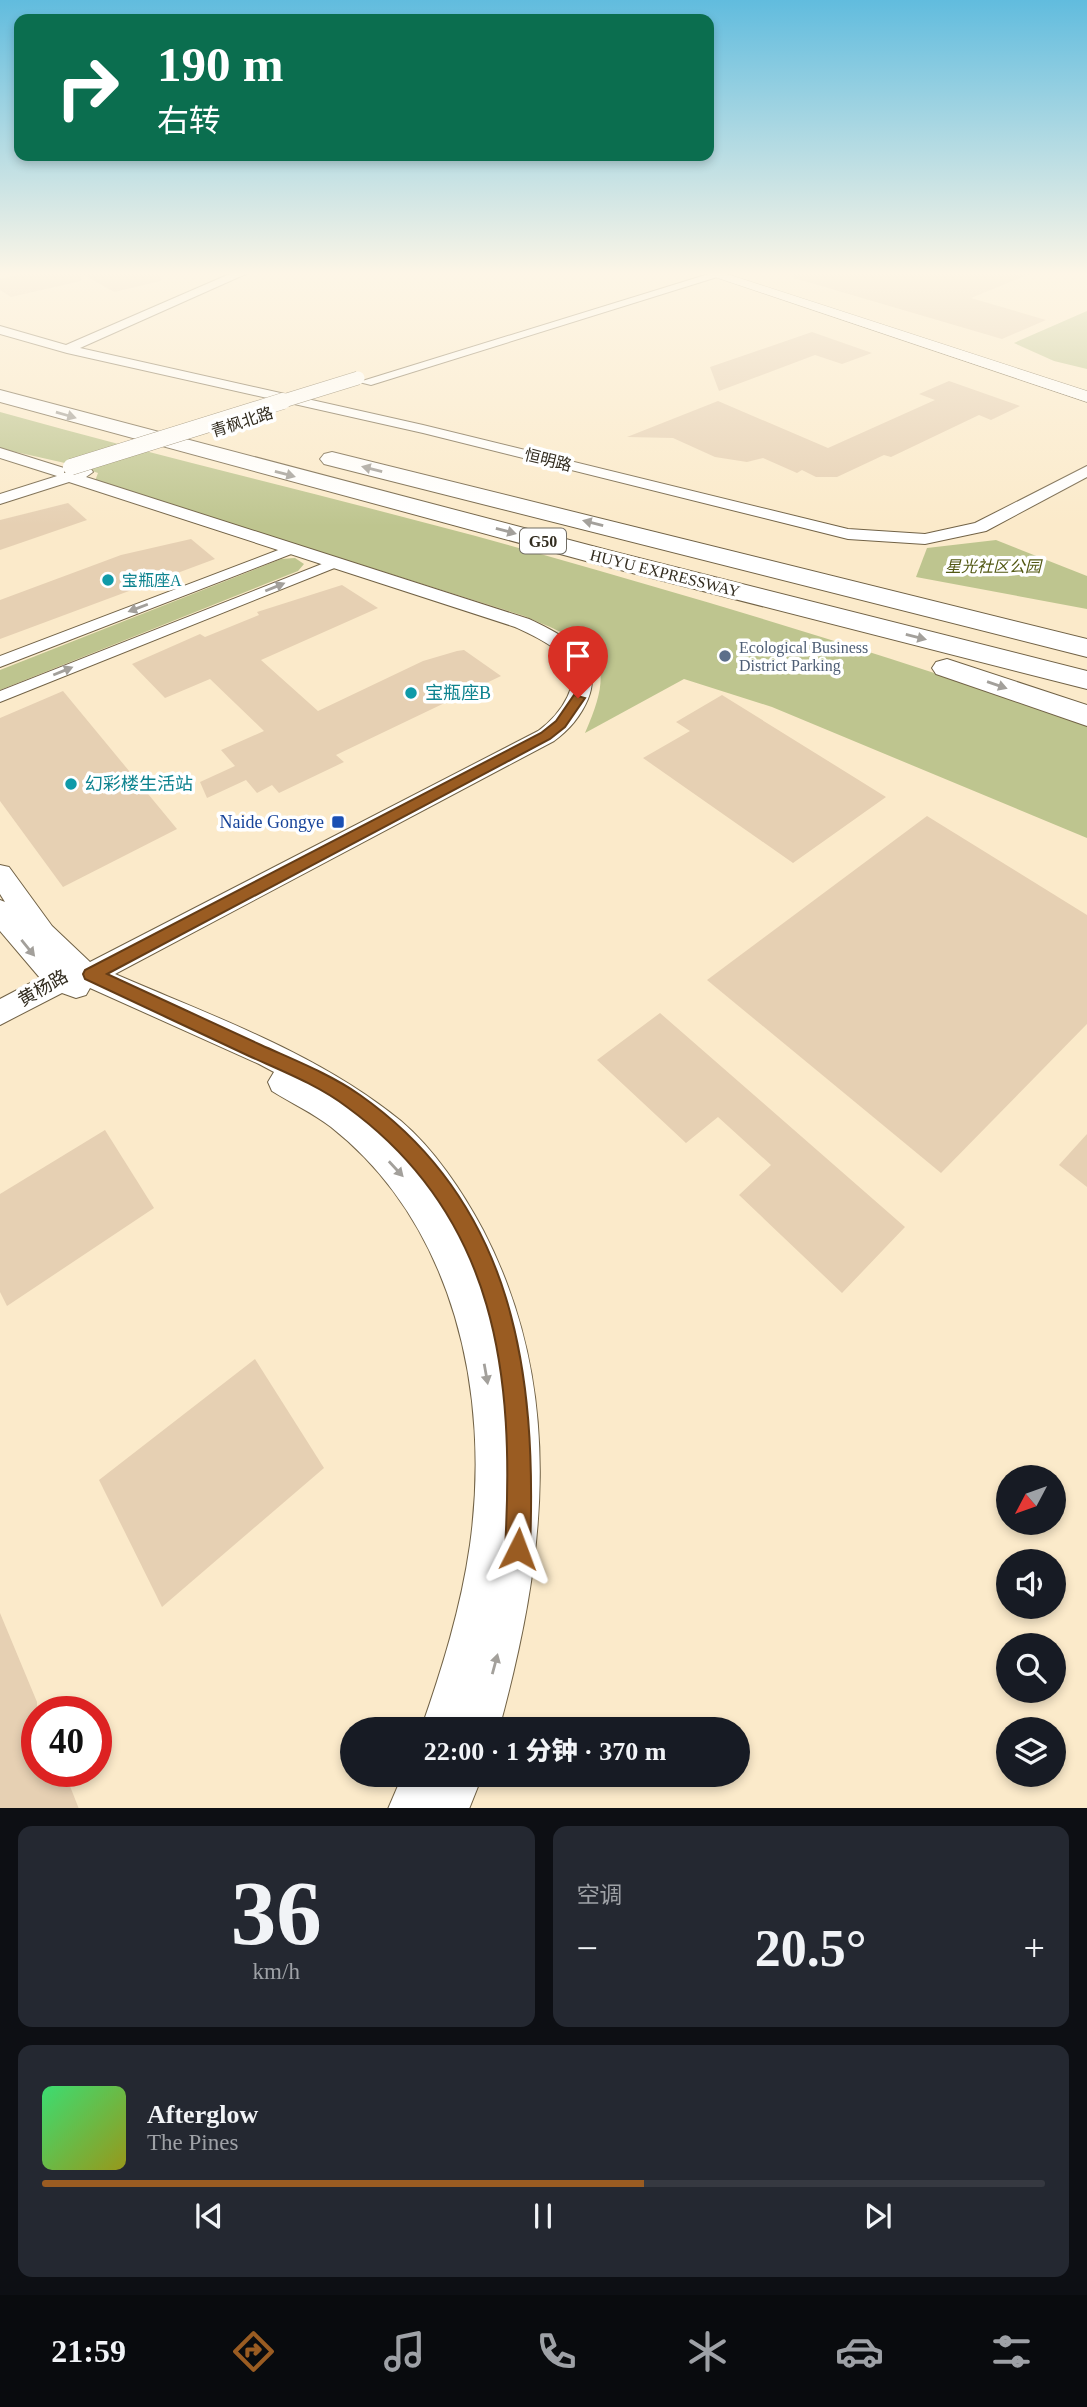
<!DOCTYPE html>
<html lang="zh">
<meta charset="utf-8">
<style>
body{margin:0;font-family:"Times New Roman","Noto Sans SC",serif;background:#242831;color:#f1f3f6;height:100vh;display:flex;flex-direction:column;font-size:26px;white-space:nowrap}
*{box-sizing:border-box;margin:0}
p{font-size:23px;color:#9ea1a6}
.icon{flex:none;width:38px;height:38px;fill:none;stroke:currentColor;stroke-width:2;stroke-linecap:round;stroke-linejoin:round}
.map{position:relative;height:1808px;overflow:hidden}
.panel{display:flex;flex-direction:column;gap:18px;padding:18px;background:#0d0f14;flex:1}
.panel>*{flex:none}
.guide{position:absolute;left:14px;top:14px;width:700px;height:147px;border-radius:14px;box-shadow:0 4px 10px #0003;background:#0b6e4f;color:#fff;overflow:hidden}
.needle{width:46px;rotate:229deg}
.buttons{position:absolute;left:996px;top:1465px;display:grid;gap:14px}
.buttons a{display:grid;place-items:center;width:70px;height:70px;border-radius:50%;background:#171b24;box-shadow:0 4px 10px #0003;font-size:35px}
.speed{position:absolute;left:21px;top:1696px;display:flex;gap:14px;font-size:35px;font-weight:700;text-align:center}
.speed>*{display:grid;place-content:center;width:91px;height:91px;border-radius:50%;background:#171b24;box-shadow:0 4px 10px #0003;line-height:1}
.speed .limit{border:10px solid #d22;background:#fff;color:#111}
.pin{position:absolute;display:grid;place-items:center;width:60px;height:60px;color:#fff;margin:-72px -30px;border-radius:50% 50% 50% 0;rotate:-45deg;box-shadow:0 0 7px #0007}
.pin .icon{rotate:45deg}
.me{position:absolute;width:77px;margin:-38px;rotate:3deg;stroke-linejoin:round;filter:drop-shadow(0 0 5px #0008)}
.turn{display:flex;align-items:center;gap:24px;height:147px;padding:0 28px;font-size:32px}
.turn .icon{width:91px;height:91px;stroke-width:2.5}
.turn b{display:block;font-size:49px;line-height:60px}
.big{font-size:52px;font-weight:800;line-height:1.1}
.panel .card{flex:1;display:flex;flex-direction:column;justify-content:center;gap:10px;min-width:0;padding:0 24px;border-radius:14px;background:#242831}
.panel .dial{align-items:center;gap:0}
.dial b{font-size:91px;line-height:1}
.song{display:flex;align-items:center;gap:21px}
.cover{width:84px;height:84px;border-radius:10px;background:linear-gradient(135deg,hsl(140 70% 55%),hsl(60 70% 35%))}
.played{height:7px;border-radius:4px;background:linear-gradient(90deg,#9a5c22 60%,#363941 60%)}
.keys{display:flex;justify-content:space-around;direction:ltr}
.heat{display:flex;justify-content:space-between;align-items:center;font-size:38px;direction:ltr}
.panel .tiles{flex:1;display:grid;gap:18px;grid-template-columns:1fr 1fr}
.card:last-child{grid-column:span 2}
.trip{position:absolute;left:340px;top:1717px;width:410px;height:70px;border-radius:35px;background:#171b24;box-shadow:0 4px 10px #0003;font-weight:800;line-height:70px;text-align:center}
.menu{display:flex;height:112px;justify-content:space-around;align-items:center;background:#090b0e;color:#9ea1a6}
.menu .icon{width:49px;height:49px}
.menu .active{color:#9a5c22}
.menu b{font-size:32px;color:#f1f3f6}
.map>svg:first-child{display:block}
.green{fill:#bec58f}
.building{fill:#e6d0b3}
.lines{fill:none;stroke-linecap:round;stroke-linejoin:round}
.minor-casing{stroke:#716246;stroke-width:2}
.tertiary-casing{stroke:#716246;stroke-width:2}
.secondary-casing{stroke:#716246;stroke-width:1}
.motorway-casing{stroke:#716246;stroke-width:2}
.minor{fill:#fff;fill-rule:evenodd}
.tertiary{fill:#fff;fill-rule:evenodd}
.secondary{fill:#fff;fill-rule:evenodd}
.motorway{fill:#fff;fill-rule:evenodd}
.tertiary-bridge-far1-casing{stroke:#716246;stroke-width:14;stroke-linecap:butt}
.tertiary-bridge-casing{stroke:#716246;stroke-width:17;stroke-linecap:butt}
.tertiary-bridge-far1{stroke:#fff;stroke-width:13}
.tertiary-bridge{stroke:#fff;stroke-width:16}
.oneway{fill:#a3a09b}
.route{fill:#9a5c22;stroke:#643c16;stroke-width:2}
.culture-dot{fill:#0f9aa8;stroke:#fff;stroke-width:2.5}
.service-dot{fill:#5c6f8a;stroke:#fff;stroke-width:2.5}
.transit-dot{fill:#1a4fb4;stroke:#fff;stroke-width:2.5}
.labels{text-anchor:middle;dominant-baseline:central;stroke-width:7;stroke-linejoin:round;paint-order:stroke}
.far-street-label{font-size:16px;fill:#332d20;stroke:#fff}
.shield{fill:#fff;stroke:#706c63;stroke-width:2}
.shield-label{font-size:16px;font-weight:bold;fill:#332d20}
.far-park-label{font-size:16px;font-style:italic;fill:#525813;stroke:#fff}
.far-culture-label{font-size:16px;fill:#0d838f;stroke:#fff;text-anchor:start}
.far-service-label{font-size:16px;fill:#4e5e75;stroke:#fff;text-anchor:start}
.culture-label{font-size:18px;fill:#0d838f;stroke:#fff;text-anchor:start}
.transit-label{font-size:18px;fill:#164399;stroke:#fff;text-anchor:end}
.street-label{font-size:18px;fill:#332d20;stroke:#fff}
</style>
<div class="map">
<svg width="1087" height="1809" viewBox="0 0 1087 1809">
<rect width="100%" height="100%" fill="#fbeaca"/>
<g class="green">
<polygon points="1087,311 1087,369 1054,361 1014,343"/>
<path d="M 0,412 C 181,463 364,504 544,555 C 727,607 908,661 1087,725 L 1087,838 L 772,707 L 684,679 L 585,733 C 620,654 595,646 524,616 L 95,481 L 98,473 C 66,461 33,457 0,448 Z"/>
<polygon points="996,540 1087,576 1087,609 916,577 927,548"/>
<polygon points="295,558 304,564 298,571 0,690 0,670 281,559"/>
</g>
<g class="building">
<polygon points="26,273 81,273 81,281 11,297 0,290 0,279"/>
<polygon points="81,273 160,273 161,281 114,292"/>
<polygon points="794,273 1032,273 971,298 1046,320 1002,339 794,278"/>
<polygon points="812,332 872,353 842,364 815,355 719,391 710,367"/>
<polygon points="949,381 1020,406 991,420 979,415 891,457 884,455 837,477 816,477 802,470 797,473 763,458 747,462 715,457 673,438 627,437 718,401 828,448 935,400 919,394"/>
<polygon points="68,503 87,520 0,550 0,520"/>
<polygon points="191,539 215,559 0,639 0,600 121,555"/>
<polygon points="342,585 378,608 261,660 318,711 423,661 457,651 464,650 501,676 336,755 344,762 279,793 272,785 257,793 246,780 207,798 200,782 235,766 221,750 264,731 210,679 165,698 132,664 200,634 205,637 259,615 257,612"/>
<polygon points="63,691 177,829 63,887 0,801 0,718"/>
<polygon points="722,695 886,797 793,863 643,758 690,731 676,722"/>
<polygon points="927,816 1087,915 1087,1024 941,1173 707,980"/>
<polygon points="660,1013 905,1227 842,1293 739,1195 771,1165 718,1117 686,1143 597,1060"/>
<polygon points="105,1130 154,1208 7,1306 0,1292 0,1194"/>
<polygon points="1087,1134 1087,1187 1059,1165"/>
<polygon points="255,1359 324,1468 162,1607 99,1480"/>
<polygon points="0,1613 37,1702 37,1771 64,1771 79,1809 0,1809"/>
</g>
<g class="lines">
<g class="minor-casing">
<g id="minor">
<polygon points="294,544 301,548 299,551 0,667 0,656"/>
<polygon points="337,558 344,562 342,565 0,702 0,691"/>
</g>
</g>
<g class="tertiary-casing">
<g id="tertiary">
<polygon points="232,273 248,273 80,348 423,425 848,529 925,534 975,523 1087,466 1087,477 986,531 925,544 848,539 423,433 67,353 0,334 0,326 66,345"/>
<polygon points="712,273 730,273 371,385 359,382"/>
<path d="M 0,448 L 64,468 L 64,473 L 91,469 L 93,472 L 86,477 L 529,619 C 563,635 605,656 588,699 C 581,716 568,731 554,741 L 115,974 C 212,1016 318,1053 401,1121 C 434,1149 463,1192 483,1230 C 567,1392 545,1560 499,1729 L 421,1729 C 442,1669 461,1608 470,1545 C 491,1395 455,1225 331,1127 C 313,1113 291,1103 272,1091 L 268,1082 L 274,1072 L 259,1064 L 90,988 L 86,995 L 76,998 L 62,993 L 0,1025 L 0,999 L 40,978 L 0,931 L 0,900 L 5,902 L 0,894 L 0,865 L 9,867 L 52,926 L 90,962 L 538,731 C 559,716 587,680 563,656 C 550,643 532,635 515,627 L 69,482 L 0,504 L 0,494 L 57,476 L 0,458 Z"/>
<polygon points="403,1774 483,1774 469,1809 388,1809"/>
</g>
</g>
<g class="secondary-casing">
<polygon id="secondary" points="703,273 724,273 1087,391 1087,402"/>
</g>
<g class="motorway-casing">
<g id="motorway">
<polygon points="0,390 615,552 1087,671 1087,689 597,564 0,402"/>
<polygon points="332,452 1087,639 1087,657 324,464 320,459 324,454"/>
<polygon points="947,659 1087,705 1087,726 936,674 932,668 936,662"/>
</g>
</g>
<use href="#minor" class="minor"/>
<use href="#tertiary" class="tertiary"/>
<use href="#secondary" class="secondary"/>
<use href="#motorway" class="motorway"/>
<g class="tertiary-bridge-far1-casing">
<polyline id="tertiary-bridge-far1" points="277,403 358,378"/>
</g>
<g class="tertiary-bridge-casing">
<polyline id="tertiary-bridge" points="71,467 283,401"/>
</g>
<use href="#tertiary-bridge-far1" class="tertiary-bridge-far1"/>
<use href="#tertiary-bridge" class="tertiary-bridge"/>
</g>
<defs><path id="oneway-solid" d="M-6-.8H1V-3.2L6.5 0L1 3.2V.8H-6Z" transform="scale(1.75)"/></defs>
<g class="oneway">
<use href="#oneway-solid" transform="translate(66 415) rotate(16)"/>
<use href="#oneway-solid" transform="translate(372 469) rotate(-166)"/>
<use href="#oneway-solid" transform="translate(285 474) rotate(15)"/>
<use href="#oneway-solid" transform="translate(593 523) rotate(-166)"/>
<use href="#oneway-solid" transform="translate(506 531) rotate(15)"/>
<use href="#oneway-solid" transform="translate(275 587) rotate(-22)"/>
<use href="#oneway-solid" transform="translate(138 608) rotate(159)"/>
<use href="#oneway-solid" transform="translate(916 637) rotate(14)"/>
<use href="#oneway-solid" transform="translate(63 671) rotate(-22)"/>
<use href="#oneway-solid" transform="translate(997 685) rotate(19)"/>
<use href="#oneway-solid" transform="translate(28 948) rotate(51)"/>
<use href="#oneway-solid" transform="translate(396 1169) rotate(47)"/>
<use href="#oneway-solid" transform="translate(486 1374) rotate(80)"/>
<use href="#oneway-solid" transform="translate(495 1664) rotate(-75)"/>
</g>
<linearGradient id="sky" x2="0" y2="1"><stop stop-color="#61bcde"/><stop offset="0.52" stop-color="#fdf6e7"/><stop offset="1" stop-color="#fdf6e7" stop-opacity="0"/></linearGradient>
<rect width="1087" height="526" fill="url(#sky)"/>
<path class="route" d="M 574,695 L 585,698 L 565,727 L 550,739 L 107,974 C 158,998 210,1021 261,1045 C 294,1060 330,1074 360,1095 C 515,1204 537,1374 530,1549 L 527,1558 L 518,1562 L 509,1558 L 505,1549 C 515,1376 498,1217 347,1107 C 318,1085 282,1071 249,1056 C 194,1030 140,1005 85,979 L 83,974 L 85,970 L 541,733 L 556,721 Z"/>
<g class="culture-dot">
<circle cx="108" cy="580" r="7"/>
<circle cx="411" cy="693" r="7"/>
<circle cx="71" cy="784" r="7"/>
</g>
<circle class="service-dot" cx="725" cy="656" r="7"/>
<rect class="transit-dot" x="331" y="815" width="14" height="14" rx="3.5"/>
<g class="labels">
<g class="far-street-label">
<text transform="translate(242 422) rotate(-18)">青枫北路</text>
<text transform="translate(548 460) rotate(14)">恒明路</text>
<text transform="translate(665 573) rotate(14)">HUYU EXPRESSWAY</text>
</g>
<rect class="shield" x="520" y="528.5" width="46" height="25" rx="5"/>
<g class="shield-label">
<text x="543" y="541">G50</text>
</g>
<g class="far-park-label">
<text x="993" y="566">星光社区公园</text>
</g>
<g class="far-culture-label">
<text x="122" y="580">宝瓶座A</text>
</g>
<g class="far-service-label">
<text x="739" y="647">Ecological Business<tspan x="739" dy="18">District Parking</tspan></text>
</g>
<g class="culture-label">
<text x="425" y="693">宝瓶座B</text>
<text x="85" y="784">幻彩楼生活站</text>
</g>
<g class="transit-label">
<text x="324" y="822">Naide Gongye</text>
</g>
<g class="street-label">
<text transform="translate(43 988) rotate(-30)">黄杨路</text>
</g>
</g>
</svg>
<div class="buttons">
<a><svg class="needle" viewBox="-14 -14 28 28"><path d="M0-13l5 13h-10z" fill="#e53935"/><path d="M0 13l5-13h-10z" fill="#9ea1a6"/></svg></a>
<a><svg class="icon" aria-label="sound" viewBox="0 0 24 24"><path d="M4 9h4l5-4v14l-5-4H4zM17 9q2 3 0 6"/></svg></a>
<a><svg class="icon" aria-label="search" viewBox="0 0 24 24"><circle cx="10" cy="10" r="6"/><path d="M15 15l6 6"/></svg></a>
<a><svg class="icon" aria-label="layers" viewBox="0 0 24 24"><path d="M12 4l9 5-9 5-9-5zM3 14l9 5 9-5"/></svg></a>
</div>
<div class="speed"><div class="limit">40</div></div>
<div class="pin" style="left:578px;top:698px;background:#d93025"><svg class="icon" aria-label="arrive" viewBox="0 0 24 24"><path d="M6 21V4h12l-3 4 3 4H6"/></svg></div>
<svg class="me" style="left:518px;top:1549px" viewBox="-20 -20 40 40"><path d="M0-17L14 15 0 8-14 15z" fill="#9a5c22" stroke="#fff" stroke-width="4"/></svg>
<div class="trip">22:00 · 1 分钟 · 370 m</div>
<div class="guide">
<div class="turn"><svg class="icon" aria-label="right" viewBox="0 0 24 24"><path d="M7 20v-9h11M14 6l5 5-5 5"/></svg><div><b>190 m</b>右转</div></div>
</div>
</div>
<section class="panel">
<div class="tiles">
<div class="card dial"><b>36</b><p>km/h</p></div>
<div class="card"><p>空调</p>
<div class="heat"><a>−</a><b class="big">20.5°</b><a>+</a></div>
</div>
<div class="card">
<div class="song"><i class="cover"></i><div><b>Afterglow</b><p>The Pines</p></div></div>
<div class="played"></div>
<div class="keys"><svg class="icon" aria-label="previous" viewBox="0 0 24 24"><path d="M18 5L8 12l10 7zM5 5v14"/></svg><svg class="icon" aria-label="pause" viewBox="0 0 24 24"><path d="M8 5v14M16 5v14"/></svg><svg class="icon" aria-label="next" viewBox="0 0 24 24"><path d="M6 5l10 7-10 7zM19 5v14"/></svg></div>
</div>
</div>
</section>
<nav class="menu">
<b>21:59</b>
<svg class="icon active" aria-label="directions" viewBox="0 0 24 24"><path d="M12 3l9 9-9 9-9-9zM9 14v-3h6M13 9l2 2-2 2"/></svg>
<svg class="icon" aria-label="music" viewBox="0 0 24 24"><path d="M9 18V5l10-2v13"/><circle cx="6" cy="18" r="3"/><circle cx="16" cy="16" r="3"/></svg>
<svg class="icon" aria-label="phone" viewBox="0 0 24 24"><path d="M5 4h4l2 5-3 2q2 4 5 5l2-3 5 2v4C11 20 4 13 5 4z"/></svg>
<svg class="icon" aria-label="climate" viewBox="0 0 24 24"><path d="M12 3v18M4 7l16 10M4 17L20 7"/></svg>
<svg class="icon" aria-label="car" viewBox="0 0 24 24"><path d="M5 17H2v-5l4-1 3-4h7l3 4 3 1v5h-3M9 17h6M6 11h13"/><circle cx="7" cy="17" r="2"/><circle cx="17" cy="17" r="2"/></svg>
<svg class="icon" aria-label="filters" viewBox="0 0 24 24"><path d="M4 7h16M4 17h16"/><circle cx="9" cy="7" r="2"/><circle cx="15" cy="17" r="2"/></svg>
</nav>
